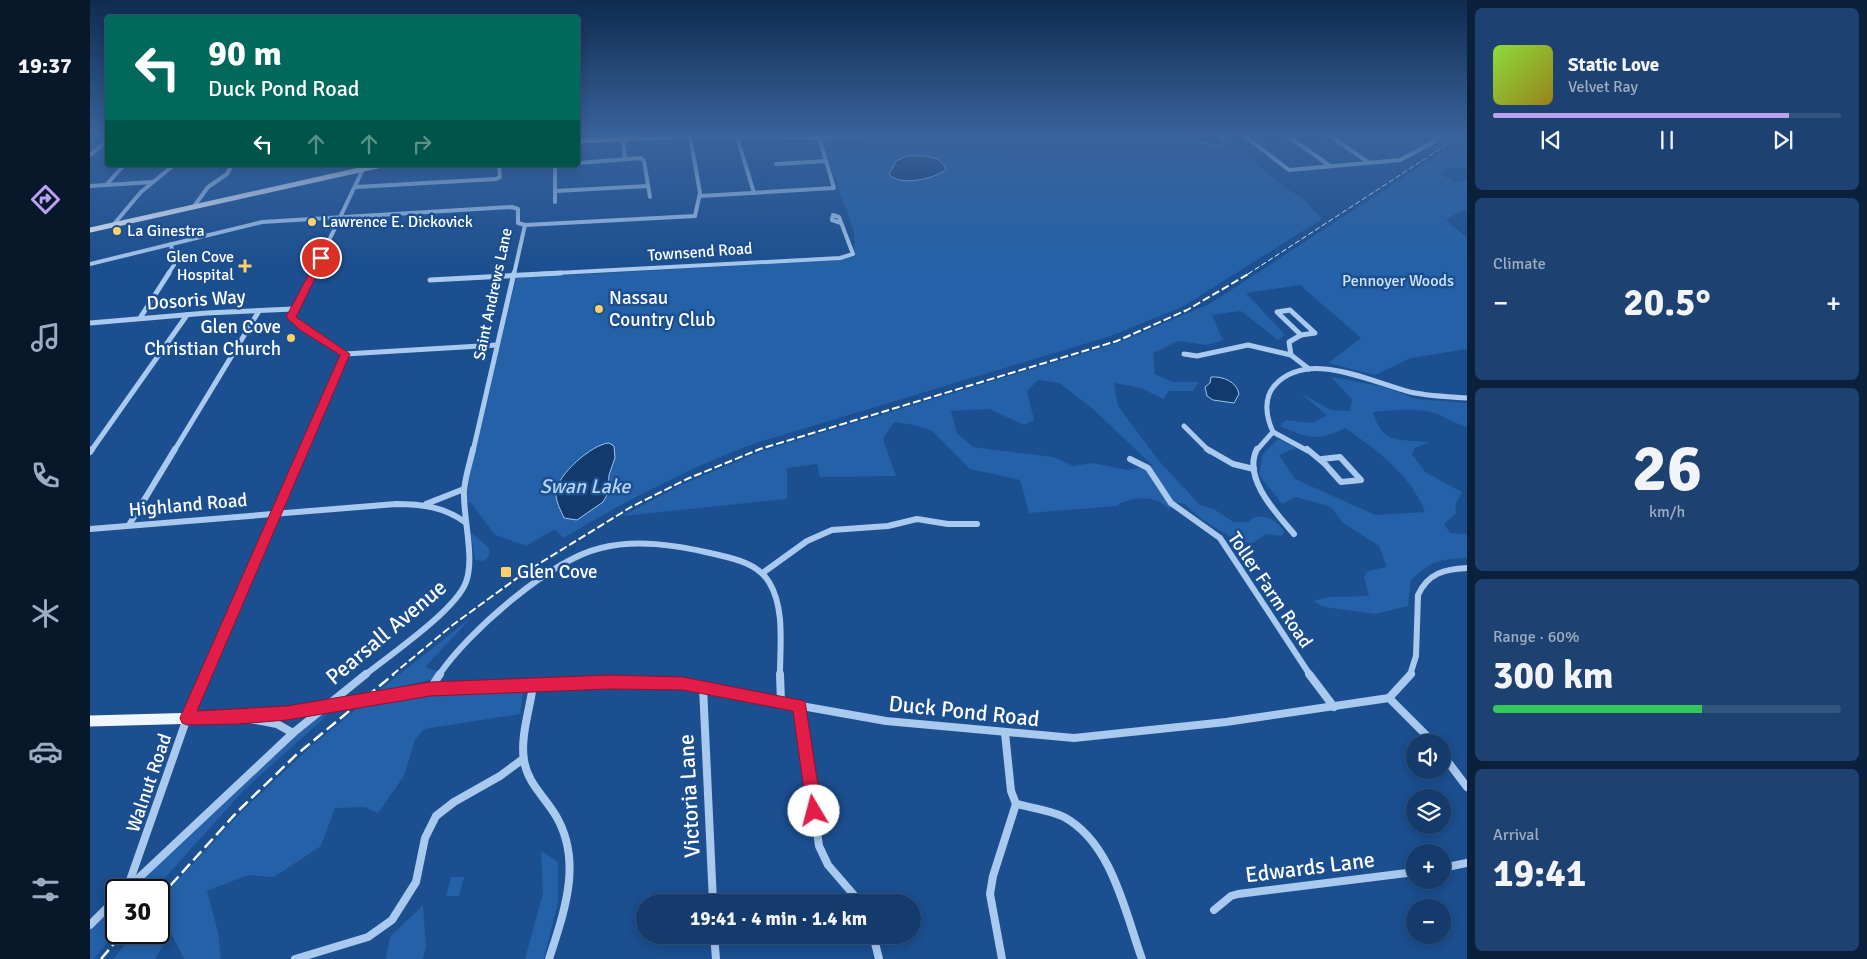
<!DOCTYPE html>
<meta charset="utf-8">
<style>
body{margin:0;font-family:Signika,sans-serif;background:#1d4271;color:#f1f3f6;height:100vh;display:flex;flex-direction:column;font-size:19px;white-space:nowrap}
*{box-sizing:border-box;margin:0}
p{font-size:16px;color:#9dadc1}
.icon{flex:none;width:28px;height:28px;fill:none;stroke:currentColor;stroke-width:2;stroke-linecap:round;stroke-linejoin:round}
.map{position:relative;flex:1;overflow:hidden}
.details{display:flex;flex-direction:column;gap:8px;padding:8px;background:#0b203b;width:400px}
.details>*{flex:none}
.guide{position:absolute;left:15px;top:15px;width:475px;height:152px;border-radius:5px;box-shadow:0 2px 12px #0003,0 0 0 1px #33557e;background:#00695c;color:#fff;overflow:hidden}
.tools{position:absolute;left:1316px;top:734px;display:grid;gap:10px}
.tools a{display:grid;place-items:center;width:45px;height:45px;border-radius:50%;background:#143b6b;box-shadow:0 2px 12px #0003,0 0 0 1px #33557e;font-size:25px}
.speed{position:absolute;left:15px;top:879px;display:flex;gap:10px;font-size:25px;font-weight:700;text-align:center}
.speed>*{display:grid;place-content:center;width:65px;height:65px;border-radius:50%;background:#143b6b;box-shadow:0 2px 12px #0003,0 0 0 1px #33557e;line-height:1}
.speed .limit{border:2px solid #111;border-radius:8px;background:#fff;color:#111}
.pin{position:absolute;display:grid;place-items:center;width:42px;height:42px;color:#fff;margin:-21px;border:2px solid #fff;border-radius:50%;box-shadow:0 1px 5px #0007}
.me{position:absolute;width:55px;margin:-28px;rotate:352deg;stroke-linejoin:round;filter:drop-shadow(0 0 4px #0008)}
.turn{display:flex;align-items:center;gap:18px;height:105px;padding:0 20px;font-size:22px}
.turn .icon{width:65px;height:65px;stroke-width:2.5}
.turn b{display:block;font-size:35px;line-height:42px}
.lanes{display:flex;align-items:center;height:48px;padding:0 20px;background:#0003;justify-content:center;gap:25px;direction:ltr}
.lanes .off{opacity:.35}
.big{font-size:38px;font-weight:700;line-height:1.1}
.details .tile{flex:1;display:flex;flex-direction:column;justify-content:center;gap:8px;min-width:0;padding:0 18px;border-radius:8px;background:#1d4271}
.details .dial{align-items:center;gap:0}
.dial b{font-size:65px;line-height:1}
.song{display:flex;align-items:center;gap:15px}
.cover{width:60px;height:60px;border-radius:8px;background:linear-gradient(135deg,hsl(90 70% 55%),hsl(50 70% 35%))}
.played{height:5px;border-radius:2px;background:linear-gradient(90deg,#bca0f2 85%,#33557e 85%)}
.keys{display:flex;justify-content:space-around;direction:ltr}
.heat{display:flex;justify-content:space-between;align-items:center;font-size:28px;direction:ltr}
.charge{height:8px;border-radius:4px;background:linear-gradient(90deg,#34c759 60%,#33557e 0)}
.trip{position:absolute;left:546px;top:894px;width:285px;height:50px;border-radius:25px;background:#143b6b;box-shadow:0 2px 12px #0003,0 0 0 1px #33557e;font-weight:700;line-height:50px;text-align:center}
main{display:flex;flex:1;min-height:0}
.dock{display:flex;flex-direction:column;width:90px;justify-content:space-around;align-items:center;background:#08182b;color:#9dadc1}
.dock .icon{width:35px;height:35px}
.dock .current{color:#bca0f2}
.dock b{font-size:22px;color:#f1f3f6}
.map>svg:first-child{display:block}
.green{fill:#2461a8;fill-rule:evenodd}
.water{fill:#123a6d;stroke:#9cc4f0}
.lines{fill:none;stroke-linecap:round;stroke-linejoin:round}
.minor-far3{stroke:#a9c9ee;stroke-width:4}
.minor-far2{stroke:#a9c9ee;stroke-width:5}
.minor-far1{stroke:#a9c9ee;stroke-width:6}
.minor{stroke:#a9c9ee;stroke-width:8}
.major-far1{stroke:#f0f6ff;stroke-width:5}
.major{stroke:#f0f6ff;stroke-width:11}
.rail-far2{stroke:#fff;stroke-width:1;stroke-dasharray:5.5 2.5;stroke-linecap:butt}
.rail-far1{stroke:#fff;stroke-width:2;stroke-dasharray:8 3;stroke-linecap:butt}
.rail{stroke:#fff;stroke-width:2.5;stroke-dasharray:12 5;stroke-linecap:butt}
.route{fill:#e11d48;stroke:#92132f}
.poi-dot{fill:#ffd166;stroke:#1b4f8f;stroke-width:2}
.labels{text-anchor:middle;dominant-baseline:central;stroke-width:5;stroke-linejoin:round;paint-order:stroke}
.far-poi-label{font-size:16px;fill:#fff;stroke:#1b4f8f;text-anchor:start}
.far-street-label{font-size:16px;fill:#fff;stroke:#1b4f8f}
.far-park-label{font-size:16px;fill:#cfe3fa;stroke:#1b4f8f}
.poi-label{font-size:19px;fill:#fff;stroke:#1b4f8f;text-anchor:start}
.street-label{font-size:19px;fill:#fff;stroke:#1b4f8f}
.water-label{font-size:20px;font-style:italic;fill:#b5d3f5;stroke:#1b4f8f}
.near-street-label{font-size:22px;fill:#fff;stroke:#1b4f8f}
</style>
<main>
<nav class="dock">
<b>19:37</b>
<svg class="icon current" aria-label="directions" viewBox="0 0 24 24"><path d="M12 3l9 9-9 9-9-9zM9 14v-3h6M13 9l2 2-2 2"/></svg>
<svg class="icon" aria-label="music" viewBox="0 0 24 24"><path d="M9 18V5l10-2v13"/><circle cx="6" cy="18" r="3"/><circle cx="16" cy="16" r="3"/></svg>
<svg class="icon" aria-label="phone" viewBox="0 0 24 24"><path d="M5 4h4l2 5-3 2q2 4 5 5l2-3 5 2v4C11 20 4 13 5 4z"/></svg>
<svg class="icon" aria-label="climate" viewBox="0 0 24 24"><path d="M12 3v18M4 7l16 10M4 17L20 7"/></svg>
<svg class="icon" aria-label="car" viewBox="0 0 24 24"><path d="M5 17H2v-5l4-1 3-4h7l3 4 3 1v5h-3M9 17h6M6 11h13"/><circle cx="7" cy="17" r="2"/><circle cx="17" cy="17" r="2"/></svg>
<svg class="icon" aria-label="filters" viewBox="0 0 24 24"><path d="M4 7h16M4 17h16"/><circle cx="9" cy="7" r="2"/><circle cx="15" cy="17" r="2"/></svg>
</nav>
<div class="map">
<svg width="1377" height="959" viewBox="0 0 1377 959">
<rect width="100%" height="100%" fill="#1b4f8f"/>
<g class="green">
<path d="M 804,134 L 1129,134 L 1196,188 L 1213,199 L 1232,219 L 1094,306 L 1021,336 L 666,443 C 598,468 536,501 473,538 L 465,529 L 436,546 L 405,535 L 381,503 L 377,502 L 379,476 L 426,278 L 748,260 L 765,257 L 764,232 L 731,138 Z"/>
<polygon points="1258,134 1315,134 1336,142 1304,159 1280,143 1274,143"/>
<path d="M 1377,152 L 1377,168 L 1356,167 L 1350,175 L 1367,182 L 1377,179 L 1377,210 L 1374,209 L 1356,220 L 1377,238 L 1377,349 L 1321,358 L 1285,375 L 1238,363 L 1271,338 L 1210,285 L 1156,293 L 1195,335 L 1188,340 L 1151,311 L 1122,315 L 1133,340 L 1117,345 L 1088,341 L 1063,353 L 1065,374 L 1083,382 L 1108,382 L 1103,391 L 1079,391 L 1073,399 L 1051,388 L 1024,383 L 1028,406 L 1069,461 L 1110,505 L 1124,509 L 1143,522 L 1159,522 C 1168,510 1189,520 1194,532 L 1192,536 L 1176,534 L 1163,543 L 1150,543 L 1110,518 L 1095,504 L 1083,502 L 1079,510 C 1068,494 1041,496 1026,506 L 939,513 L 930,480 L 880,469 L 842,431 L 824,425 L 804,422 L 793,439 L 806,476 L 730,477 L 727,464 L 697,468 L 697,499 L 532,516 L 591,485 L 672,451 L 1028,343 L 1121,303 L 1349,154 ZM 948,380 L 969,383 L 1002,408 L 1063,466 L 1038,470 L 1002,463 L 983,466 L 963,457 L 883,447 L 867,433 L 861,411 L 899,409 L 934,425 L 944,420 L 937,391 Z"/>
<path d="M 1241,377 L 1291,386 L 1327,399 L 1377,403 L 1377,427 C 1368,424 1361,421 1352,416 C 1332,407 1304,410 1283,412 C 1292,445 1310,439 1339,442 L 1325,448 L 1322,454 L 1335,472 L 1372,492 L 1365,505 L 1366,513 L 1354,524 L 1360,533 L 1377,534 L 1377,558 C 1348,559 1342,561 1321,580 L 1318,606 L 1286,614 L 1234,607 L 1223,601 L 1239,597 L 1279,596 L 1274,577 L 1278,571 L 1297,567 L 1289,546 L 1253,523 L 1241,507 L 1206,497 L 1192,504 L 1169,475 L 1173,454 L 1188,439 L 1206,448 L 1189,455 L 1205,479 L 1285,515 L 1335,512 C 1321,475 1287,450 1255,428 C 1226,442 1218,438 1190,426 L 1196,420 L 1222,423 L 1237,415 L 1210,393 L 1241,410 L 1260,411 L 1262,399 Z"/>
<polygon points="383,534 399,548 399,556 394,561 385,560 381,535"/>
<polygon points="383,616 335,667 349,672 340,680 287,692"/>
<polygon points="433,692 430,714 334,729 325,740 314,776 288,813 275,807 245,808 231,846 184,877 158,875 117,891 128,932 131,959 94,959 81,933 65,959 23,959 45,933 69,932 69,903 86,882 153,810 219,748 270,706 337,694"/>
<polygon points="237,713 233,719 155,789 64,890 37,890 200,737 232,714"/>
<polygon points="451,851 468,862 468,902 454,959 435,959 453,893"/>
<polygon points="361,877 374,877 369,896 356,896"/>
<polygon points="26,900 26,932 4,959 0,959 0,925"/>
<polygon points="333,905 336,946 333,959 296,959 300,937"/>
</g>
<g class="water">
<polygon points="1085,134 1123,134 1135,144 1127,146"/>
<path d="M 817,156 C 831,156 850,154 856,169 C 846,179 808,187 799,174 L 806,161 Z"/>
<path d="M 1121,377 C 1133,376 1147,382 1149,394 L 1144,403 L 1123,400 L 1117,396 L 1115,387 L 1120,383 Z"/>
<path d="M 519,443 L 524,446 L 525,458 L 519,475 L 518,493 L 513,502 L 487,520 L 474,518 C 471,511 465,500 466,492 C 467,475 502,444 519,443 Z"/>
</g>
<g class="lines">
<g class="minor-far3">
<polyline points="1152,134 1199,170 1310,160 1342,143 1353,134"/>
<polyline points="1195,134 1240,166"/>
<polyline points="1237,134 1278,162"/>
<polyline points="1323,134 1350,136"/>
<polyline points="647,137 664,193"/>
<polyline points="533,138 535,159"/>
<polyline points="0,155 18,140"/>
<polyline points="488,163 551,158 554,161 560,197"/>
<polyline points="686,164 736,161"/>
<polyline points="465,165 465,202"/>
<polyline points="17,184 34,165"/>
<polyline points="0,186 63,182"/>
<polyline points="266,187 406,179 410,177 409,165"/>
<polyline points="465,191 558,186"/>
<polyline points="610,196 744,188 729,137"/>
<polyline points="105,205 118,187 137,174 142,165"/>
<polyline points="24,224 51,192 84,165"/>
<polyline points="435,225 605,216 610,193 600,136"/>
<polyline points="0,264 172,222 422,207 428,209 428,223 435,225 424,274"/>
<polyline points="78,274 84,265 81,244"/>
<polyline points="223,274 275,165"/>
<polyline points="448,274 750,258 763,254 749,217 743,215 742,220 751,223"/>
</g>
<g class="minor-far2">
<polyline points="340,280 471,273"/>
<polygon points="1200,310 1225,333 1211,335 1187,312"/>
<polyline points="50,318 79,273"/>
<polyline points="0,323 117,313 203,309"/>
<polyline points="1211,335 1199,342 1201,355 1219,369"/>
<polyline points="255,354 407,345"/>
<polyline points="1094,354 1107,356 1158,345 1201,355"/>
<polyline points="1094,426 1119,451"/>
<path d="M 1183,432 C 1176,417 1173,398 1185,385 C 1219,349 1280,382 1320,392 C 1338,396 1358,397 1377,398"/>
<polyline points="1183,432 1218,451"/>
<polyline points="1,451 97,315"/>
<polyline points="84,451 169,311"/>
<polyline points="213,451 255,354 213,328 201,317 224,273"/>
<polyline points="383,451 424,273"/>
<polyline points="1166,451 1183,432"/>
</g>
<g class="minor-far1">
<polyline points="1117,449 1143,464 1164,469"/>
<path d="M 1167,449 C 1152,478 1187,514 1204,534"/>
<polyline points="1217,449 1235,464 1251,482 1271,480 1250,457 1232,459"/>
<polyline points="0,452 2,449"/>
<polyline points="1040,459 1058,468 1081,503 1130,538 1220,675"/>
<polyline points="336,504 374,489"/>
<polyline points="39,525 85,449"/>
<path d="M 0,529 L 306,504 C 332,504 354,507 375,522"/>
<polyline points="674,572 717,541 742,530 798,526 827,519 858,524 887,524"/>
<polyline points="116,675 214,449"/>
<path d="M 275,675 C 300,655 366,610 376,582 C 385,558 373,518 374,491 C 375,477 380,463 383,449"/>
<path d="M 349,675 C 378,632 460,560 511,548 C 546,539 585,545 620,553 C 641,558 667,562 679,582 C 695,608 690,645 690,675"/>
<path d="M 1320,675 L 1326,656 L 1328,595 C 1338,573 1355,569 1377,568"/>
</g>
<g class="minor">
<polyline points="690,674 691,702"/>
<polyline points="1219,674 1244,707"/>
<path d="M 443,685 C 440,709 430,737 434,760 C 437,783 455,797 466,816 C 493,862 474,912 459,959"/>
<polyline points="613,687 623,902"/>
<polyline points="340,689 350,674"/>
<polyline points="1299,698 1343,742"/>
<polyline points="273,700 340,689 571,681 796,721 984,738 1136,722 1299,698 1321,674"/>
<polyline points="710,706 729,846 738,865 770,902"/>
<polyline points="160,719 187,724 203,733"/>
<polyline points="1352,754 1377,787"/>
<path d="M 926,804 C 942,808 959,810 974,817 C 1022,843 1035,912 1052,959"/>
<polyline points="1352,868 1377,863"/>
<polyline points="38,886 97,718 116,674"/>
<polyline points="36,890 203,733 276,674"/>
<polyline points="1124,910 1141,896 1148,894 1325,872"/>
<polyline points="0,925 26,899"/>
<polyline points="624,935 626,959"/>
<polyline points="783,935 789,959"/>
<polyline points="205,959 278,937 302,920 326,882 335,838 346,816 364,802 410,776 433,759"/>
<polyline points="912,959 900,894 903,876 926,804 921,791 915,733"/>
</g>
<g class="major-far1">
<polyline points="600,136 729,137 790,134"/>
<polyline points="488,141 600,136 600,134"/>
<polyline points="0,230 292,165"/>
</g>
<polyline class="major" points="0,721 148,717 211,711 273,700"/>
<polyline class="rail-far2" points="1158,274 1373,134"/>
<polyline class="rail-far1" points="302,675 364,624 434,573 541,507 597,479 670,449 1027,341 1097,310 1160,273"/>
<g class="rail">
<polyline points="69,898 147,812 206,755 304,674"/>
<polyline points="11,959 34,932"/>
</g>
</g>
<linearGradient id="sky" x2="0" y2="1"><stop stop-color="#0f2b4f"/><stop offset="0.5" stop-color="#39639b"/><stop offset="1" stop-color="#39639b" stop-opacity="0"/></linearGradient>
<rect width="1377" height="269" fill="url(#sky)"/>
<polygon class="route" points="228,257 235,258 206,317 260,354 107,711 197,706 340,682 519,675 593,677 715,701 732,811 730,816 724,818 719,816 717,811 703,711 593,690 519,689 340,696 197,720 148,724 97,725 92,723 90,718 92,713 250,355 210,330 196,317"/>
<g class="poi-dot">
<circle cx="222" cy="222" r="5"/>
<circle cx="27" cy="231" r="5"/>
<path d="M152.5 258.5h5v5h5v5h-5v5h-5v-5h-5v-5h5z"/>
<circle cx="509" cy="309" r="5"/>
<circle cx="201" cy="338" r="5"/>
<rect x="410" y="566" width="12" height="12" rx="2.5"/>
</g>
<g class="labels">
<g class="far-poi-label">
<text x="232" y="222">Lawrence E. Dickovick</text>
<text x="37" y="231">La Ginestra</text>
<text x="144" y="257" text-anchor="end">Glen Cove<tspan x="144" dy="18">Hospital</tspan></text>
</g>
<g class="far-street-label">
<text transform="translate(610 252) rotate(-4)">Townsend Road</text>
<text transform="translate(403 294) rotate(-78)">Saint Andrews Lane</text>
</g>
<g class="far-park-label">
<text x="1308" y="281">Pennoyer Woods</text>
</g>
<g class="poi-label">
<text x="519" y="298">Nassau<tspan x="519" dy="22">Country Club</tspan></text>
<text x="191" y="327" text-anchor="end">Glen Cove<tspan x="191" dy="22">Christian Church</tspan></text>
<text x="427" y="572">Glen Cove</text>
</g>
<g class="street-label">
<text transform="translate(106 300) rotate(-4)">Dosoris Way</text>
<text transform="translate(98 505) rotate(-5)">Highland Road</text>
<text transform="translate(1180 590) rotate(56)">Toller Farm Road</text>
<text transform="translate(59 783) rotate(-71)">Walnut Road</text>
</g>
<g class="water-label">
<text x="495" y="486">Swan Lake</text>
</g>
<g class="near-street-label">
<text transform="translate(296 632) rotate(-40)">Pearsall Avenue</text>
<text transform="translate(874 711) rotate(6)">Duck Pond Road</text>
<text transform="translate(599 796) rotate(-93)">Victoria Lane</text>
<text transform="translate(1220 867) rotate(-7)">Edwards Lane</text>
</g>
</g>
</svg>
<div class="tools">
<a><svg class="icon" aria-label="sound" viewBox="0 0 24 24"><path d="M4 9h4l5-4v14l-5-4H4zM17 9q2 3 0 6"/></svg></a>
<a><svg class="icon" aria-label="layers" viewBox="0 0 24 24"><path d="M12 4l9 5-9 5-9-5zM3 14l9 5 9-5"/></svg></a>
<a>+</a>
<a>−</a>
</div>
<div class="speed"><div class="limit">30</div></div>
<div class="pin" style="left:231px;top:258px;background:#d93025"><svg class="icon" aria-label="arrive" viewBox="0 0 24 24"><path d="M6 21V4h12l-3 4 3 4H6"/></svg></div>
<svg class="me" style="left:724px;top:811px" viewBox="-20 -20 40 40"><circle r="19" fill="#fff"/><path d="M0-13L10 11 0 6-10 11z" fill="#e11d48"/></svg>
<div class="trip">19:41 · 4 min · 1.4 km</div>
<div class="guide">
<div class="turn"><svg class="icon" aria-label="left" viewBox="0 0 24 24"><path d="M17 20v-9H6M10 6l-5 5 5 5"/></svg><div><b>90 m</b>Duck Pond Road</div></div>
<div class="lanes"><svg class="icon" aria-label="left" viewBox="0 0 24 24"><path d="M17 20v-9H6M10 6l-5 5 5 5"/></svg><svg class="icon off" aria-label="ahead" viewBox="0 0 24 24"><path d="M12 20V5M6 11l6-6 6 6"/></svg><svg class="icon off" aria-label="ahead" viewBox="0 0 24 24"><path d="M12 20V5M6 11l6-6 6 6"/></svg><svg class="icon off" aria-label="right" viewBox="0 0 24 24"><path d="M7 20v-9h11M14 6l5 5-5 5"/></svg></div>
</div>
</div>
<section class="details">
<div class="tile">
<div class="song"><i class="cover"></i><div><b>Static Love</b><p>Velvet Ray</p></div></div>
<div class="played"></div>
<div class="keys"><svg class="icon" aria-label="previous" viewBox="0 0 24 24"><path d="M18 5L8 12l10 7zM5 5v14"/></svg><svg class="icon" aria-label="pause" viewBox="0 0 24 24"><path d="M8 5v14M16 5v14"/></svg><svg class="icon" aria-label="next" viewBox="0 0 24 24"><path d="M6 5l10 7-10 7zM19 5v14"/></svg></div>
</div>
<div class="tile"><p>Climate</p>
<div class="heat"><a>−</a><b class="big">20.5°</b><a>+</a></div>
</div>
<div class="tile dial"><b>26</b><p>km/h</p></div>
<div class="tile"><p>Range · 60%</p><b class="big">300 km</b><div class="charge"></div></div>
<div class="tile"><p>Arrival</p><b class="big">19:41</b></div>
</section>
</main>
